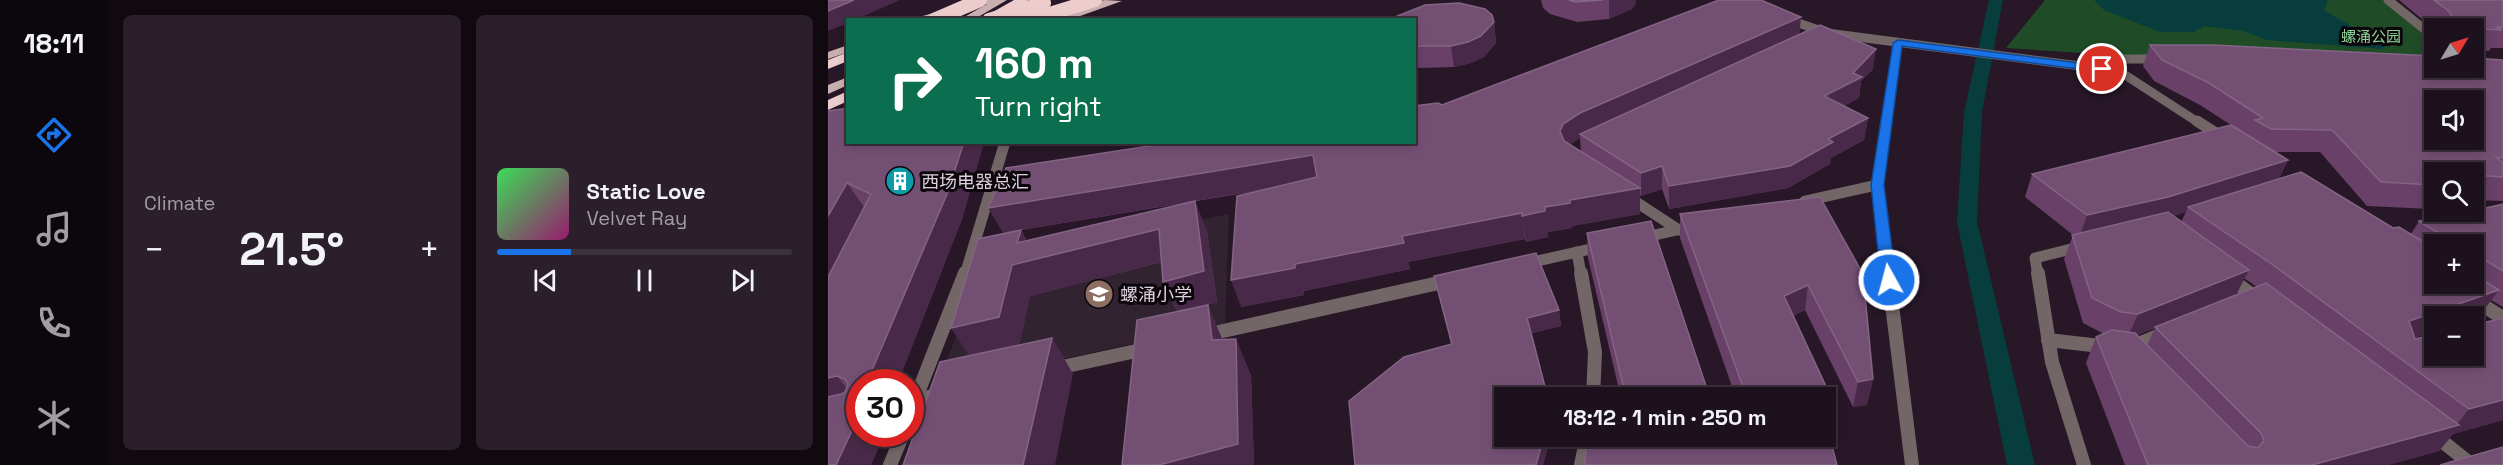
<!DOCTYPE html>
<meta charset="utf-8">
<style>
body{margin:0;font-family:"Space Grotesk","Noto Sans SC",sans-serif;background:#2a1f2a;color:#f1f3f6;height:100vh;display:flex;flex-direction:column;font-size:22px;white-space:nowrap}
*{box-sizing:border-box;margin:0}
p{font-size:20px;color:#a09da4}
.icon{flex:none;width:33px;height:33px;fill:none;stroke:currentColor;stroke-width:2;stroke-linecap:round;stroke-linejoin:round}
.map{position:relative;flex:1;overflow:hidden}
.panel{display:flex;flex-direction:column;gap:15px;padding:15px;background:#100910;width:720px}
.panel>*{flex:none}
.top-card{position:absolute;left:18px;top:18px;width:570px;height:126px;border-radius:0px;box-shadow:0 3px 9px #0003,0 0 0 2px #3b313b;background:#0b6e4f;color:#fff;overflow:hidden}
.needle{width:39px;rotate:52deg}
.tools{position:absolute;left:1596px;top:18px;display:grid;gap:12px}
.tools a{display:grid;place-items:center;width:60px;height:60px;border-radius:0px;background:#1d111d;box-shadow:0 3px 9px #0003,0 0 0 2px #3b313b;font-size:30px}
.speed{position:absolute;left:18px;top:369px;display:flex;gap:12px;font-size:30px;font-weight:700;text-align:center}
.speed>*{display:grid;place-content:center;width:78px;height:78px;border-radius:50%;background:#1d111d;box-shadow:0 3px 9px #0003,0 0 0 2px #3b313b;line-height:1}
.speed .limit{border:9px solid #d22;background:#fff;color:#111}
.pin{position:absolute;display:grid;place-items:center;width:51px;height:51px;color:#fff;margin:-26px;border:3px solid #fff;border-radius:50%;box-shadow:0 2px 6px #0007}
.me{position:absolute;width:66px;margin:-33px;rotate:353deg;stroke-linejoin:round;filter:drop-shadow(0 0 4px #0008)}
.turn{display:flex;align-items:center;gap:21px;height:126px;padding:0 30px;font-size:27px}
.turn .icon{width:78px;height:78px;stroke-width:2.5}
.turn b{display:block;font-size:42px;line-height:51px}
.big{font-size:45px;font-weight:800;line-height:1.1}
.panel .widget{flex:1;display:flex;flex-direction:column;justify-content:center;gap:9px;min-width:0;padding:0 21px;border-radius:9px;background:#2a1f2a}
.song{display:flex;align-items:center;gap:18px}
.cover{width:72px;height:72px;border-radius:9px;background:linear-gradient(135deg,hsl(130 70% 55%),hsl(320 70% 35%))}
.played{height:6px;border-radius:3px;background:linear-gradient(90deg,#1a73e8 25%,#3b313b 25%)}
.keys{display:flex;justify-content:space-around;direction:ltr}
.heat{display:flex;justify-content:space-between;align-items:center;font-size:33px;direction:ltr}
.panel .tiles{flex:1;display:grid;gap:15px;grid-template-columns:repeat(2,1fr)}
.trip{position:absolute;left:666px;top:387px;width:342px;height:60px;border-radius:0px;background:#1d111d;box-shadow:0 3px 9px #0003,0 0 0 2px #3b313b;font-weight:800;line-height:60px;text-align:center}
main{display:flex;flex:1;min-height:0}
.dock{display:flex;flex-direction:column;width:108px;justify-content:space-around;align-items:center;background:#0c070c;color:#a09da4}
.dock .icon{width:42px;height:42px}
.dock .on{color:#1a73e8}
.dock b{font-size:27px;color:#f1f3f6}
.map>svg:first-child{display:block}
.education{fill:#31232f}
.green{fill:#1f4c27}
.water{fill:#083d3e}
.lines{fill:none;stroke-linecap:round;stroke-linejoin:round}
.canal{fill:#083d3e;fill-rule:evenodd}
.street-far2{stroke:#736666;stroke-width:9}
.street-far1{stroke:#736666;stroke-width:11}
.street{stroke:#736666;stroke-width:14}
.primary{fill:#caafb0;fill-rule:evenodd}
.highway{fill:#edcccd;fill-rule:evenodd}
.highway-bridge{stroke:#edcccd;stroke-width:14}
.wall{fill:#684068;fill-rule:evenodd}
.shaded-wall{fill:#492949}
.building{fill:#744f74;stroke:#846484;stroke-width:1.5;fill-rule:evenodd}
.route{fill:#1a73e8;stroke:#114b97;stroke-width:1.5}
.labels{text-anchor:middle;dominant-baseline:central;stroke-width:6;stroke-linejoin:round;paint-order:stroke}
.far-park-label{font-size:15px;fill:#8bd696;stroke:#0c060c}
.poi-label{font-size:18px;fill:#dbd0db;stroke:#0c060c;text-anchor:start}
</style>
<main>
<nav class="dock">
<b>18:11</b>
<svg class="icon on" aria-label="directions" viewBox="0 0 24 24"><path d="M12 3l9 9-9 9-9-9zM9 14v-3h6M13 9l2 2-2 2"/></svg>
<svg class="icon" aria-label="music" viewBox="0 0 24 24"><path d="M9 18V5l10-2v13"/><circle cx="6" cy="18" r="3"/><circle cx="16" cy="16" r="3"/></svg>
<svg class="icon" aria-label="phone" viewBox="0 0 24 24"><path d="M5 4h4l2 5-3 2q2 4 5 5l2-3 5 2v4C11 20 4 13 5 4z"/></svg>
<svg class="icon" aria-label="climate" viewBox="0 0 24 24"><path d="M12 3v18M4 7l16 10M4 17L20 7"/></svg>
</nav>
<section class="panel">
<div class="tiles">
<div class="widget"><p>Climate</p>
<div class="heat"><a>−</a><b class="big">21.5°</b><a>+</a></div>
</div>
<div class="widget">
<div class="song"><i class="cover"></i><div><b>Static Love</b><p>Velvet Ray</p></div></div>
<div class="played"></div>
<div class="keys"><svg class="icon" aria-label="previous" viewBox="0 0 24 24"><path d="M18 5L8 12l10 7zM5 5v14"/></svg><svg class="icon" aria-label="pause" viewBox="0 0 24 24"><path d="M8 5v14M16 5v14"/></svg><svg class="icon" aria-label="next" viewBox="0 0 24 24"><path d="M6 5l10 7-10 7zM19 5v14"/></svg></div>
</div>
</div>
</section>
<div class="map">
<svg width="1675" height="465" viewBox="0 0 1675 465">
<rect width="100%" height="100%" fill="#271727"/>
<polygon class="education" points="401,214 397,323 109,387 154,265"/>
<polygon class="green" points="1217,0 1567,0 1606,38 1606,68 1650,79 1178,48"/>
<polygon class="water" points="1266,0 1500,0 1496,10 1555,45 1555,49 1439,40 1415,31 1376,26 1366,32 1332,32 1276,10"/>
<g class="lines">
<polygon class="canal" points="1161,0 1175,0 1154,112 1149,222 1207,465 1179,465 1129,222 1136,112"/>
<g class="street-far2">
<polyline points="1560,0 1606,37"/>
<polyline points="959,19 999,33 1291,71 1371,123"/>
<polyline points="1258,62 1279,59 1333,59"/>
<polyline points="1058,123 1070,43"/>
</g>
<g class="street-far1">
<polyline points="1058,121 1049,185 1060,275"/>
<polyline points="1369,121 1397,139"/>
<polyline points="799,196 851,230"/>
<polyline points="977,201 1049,185"/>
<polyline points="813,238 867,226"/>
<polyline points="749,252 753,275"/>
<polyline points="696,264 776,246"/>
<polyline points="137,275 177,142"/>
<polyline points="1210,275 1207,258 1255,246"/>
</g>
<g class="street">
<polyline points="753,273 767,352 765,398"/>
<polyline points="1060,273 1084,465"/>
<polyline points="1210,273 1224,362 1256,465"/>
<polyline points="1400,277 1432,301"/>
<polyline points="1621,284 1675,318"/>
<polyline points="377,335 624,280"/>
<polyline points="1220,340 1281,347"/>
<polyline points="1301,348 1337,333"/>
<polyline points="225,369 322,348"/>
<polyline points="82,401 114,394"/>
<polyline points="82,413 137,273"/>
<polyline points="1605,434 1644,465"/>
<polyline points="62,465 75,434"/>
<polyline points="753,465 759,436"/>
</g>
<g class="primary">
<polygon points="150,0 179,0 145,20 131,20 159,4 100,20 81,20"/>
<polygon points="277,0 294,1 241,20 224,20 252,9 249,7 250,5"/>
<polygon points="20,45 20,52 0,59 0,52"/>
<polygon points="20,77 20,85 0,94 0,85"/>
</g>
<g class="highway">
<polygon points="186,0 201,0 167,20 156,17"/>
<polygon points="20,52 20,61 0,69 0,60"/>
<polygon points="20,91 20,101 0,110 0,100"/>
</g>
<g class="highway-bridge">
<polyline points="106,20 152,0"/>
<polyline points="161,20 216,3"/>
<polyline points="202,20 267,0"/>
</g>
</g>
<g class="wall">
<polygon points="713,0 808,0 808,3 804,9 781,19 749,22 722,14 715,8"/>
<polygon points="1571,0 1675,0 1675,48 1663,48 1661,51 1646,50 1646,28 1606,29"/>
<polygon points="586,20 666,22 668,43 656,57 643,63 626,67 592,68 586,66"/>
<path d="M 971,34 L 1045,69 L 1033,81 L 1031,98 L 1016,106 L 1040,118 L 1036,140 L 1003,158 L 1002,164 L 960,188 L 841,209 L 834,189 L 813,196 L 812,195 L 812,214 L 744,226 L 744,228 L 720,232 L 720,237 L 698,242 L 697,239 L 580,262 L 582,269 L 476,291 L 476,295 L 413,307 L 435,190 L 193,230 L 199,241 L 379,231 L 389,302 L 368,308 L 380,305 L 394,340 L 423,375 L 426,465 L 294,465 L 349,312 L 335,282 L 334,262 L 202,296 L 191,345 L 224,338 L 245,374 L 141,356 L 192,230 L 175,233 L 614,105 ZM 752,138 L 753,151 L 742,144 Z"/>
<path d="M 1322,45 L 1675,60 L 1675,201 L 1646,200 L 1646,172 L 1606,172 L 1606,204 L 1603,209 L 1539,206 L 1492,152 L 1448,152 L 1460,160 L 1451,179 L 1565,228 L 1583,234 L 1591,221 L 1675,204 L 1675,307 L 1663,300 L 1652,315 L 1646,317 L 1606,316 L 1606,331 L 1587,338 L 1587,339 L 1675,318 L 1675,420 L 1625,434 L 1611,451 L 1560,465 L 1297,465 L 1258,363 L 1268,337 L 1276,334 L 1255,323 L 1236,259 L 1245,235 L 1197,197 L 1204,174 L 1406,127 L 1372,105 L 1326,81 L 1315,66 ZM 1358,212 L 1353,222 L 1345,216 ZM 1606,244 L 1646,244 L 1646,284 L 1606,284 ZM 1416,278 L 1429,287 L 1359,315 L 1408,295 ZM 1327,328 L 1319,345 L 1309,335 Z"/>
<polygon points="20,142 156,142 134,219 70,382 32,382 32,434 56,434 43,465 0,465 0,277 36,208 36,207 0,275"/>
<polygon points="992,197 1045,379 1039,405 1025,407 977,310 965,316 1002,395 998,421 998,398 908,398 852,238 852,214"/>
<polygon points="759,233 882,398 793,398 760,258"/>
<polygon points="708,253 731,310 733,326 704,333 720,398 676,398 676,436 723,436 715,465 527,465 521,401 576,357 623,344 606,276"/>
<polygon points="802,436 885,436 885,437 804,444"/>
</g>
<g class="shaded-wall">
<polygon points="26,0 72,0 27,20 20,20 20,23 0,31 0,11"/>
<polygon points="781,0 808,0 808,3 804,9 781,19"/>
<polygon points="973,17 971,39 752,134 752,138 737,148 732,131 735,124 752,113"/>
<polygon points="666,22 668,43 656,57 643,63 626,67 623,46"/>
<polygon points="1048,49 1045,69 1033,81 1031,98 993,117 996,96 1025,73"/>
<polygon points="1040,118 1036,140 1003,158 1002,164 960,188 841,209 841,186 1000,139"/>
<polygon points="136,142 156,142 134,219 70,382 39,382"/>
<polygon points="485,155 492,180 175,233 160,208"/>
<polygon points="1460,160 1449,183 1360,207 1358,212 1330,220 1251,239 1259,215"/>
<polygon points="834,166 834,189 813,196 813,173"/>
<polygon points="19,183 36,207 0,275 0,216"/>
<polygon points="812,188 812,214 744,226 744,228 720,232 720,237 698,242 694,216 717,207 742,200"/>
<polygon points="367,201 379,231 389,302 349,313 335,282"/>
<polygon points="694,213 697,239 580,262 582,269 476,291 476,295 413,307 403,280 574,236"/>
<polygon points="331,229 345,259 202,296 191,349 144,360 123,328 189,243 193,230 208,259"/>
<polygon points="1421,270 1408,295 1299,339 1310,314"/>
<polygon points="980,285 977,310 954,321 956,296"/>
<polygon points="1671,290 1652,315 1646,317 1606,316 1606,331 1564,347 1581,321"/>
<polygon points="380,305 395,341 384,340"/>
<polygon points="731,310 733,326 702,334 699,318"/>
<polygon points="224,338 245,374 227,465 195,465"/>
<polygon points="408,339 423,375 426,465 331,465"/>
<polygon points="9,376 31,403 0,410 0,378"/>
<polygon points="1045,379 1039,405 1025,407 1030,382"/>
<polygon points="1675,400 1675,420 1625,434 1611,451 1560,465 1484,465 1627,427 1641,409"/>
<polygon points="32,413 32,434 56,434 43,465 8,465"/>
<polygon points="716,436 723,436 715,465 708,465"/>
<polygon points="805,436 885,436 805,451"/>
</g>
<g class="building">
<polygon points="0,0 26,0 0,11"/>
<polygon points="741,0 775,0 747,2"/>
<polygon points="891,0 933,0 973,17 752,113 735,124 732,131 736,141 812,188 742,200 742,203 717,207 717,211 694,216 694,213 574,236 576,243 467,264 467,268 403,280 409,196 489,177 485,155 160,208 178,168 347,142 586,142 586,106 610,103 614,105"/>
<polygon points="1606,0 1675,0 1675,27 1669,27 1674,30 1636,28 1624,19 1622,12"/>
<polygon points="631,3 657,9 664,15 666,22 653,36 640,42 623,46 586,46 586,20 566,20 569,16 597,5"/>
<polygon points="992,25 1048,49 1025,73 1034,77 996,96 1040,118 1000,139 1005,142 962,166 841,186 834,166 813,173 752,134"/>
<path d="M 1322,45 L 1385,45 L 1606,56 L 1606,68 L 1646,68 L 1646,58 L 1675,60 L 1675,158 L 1668,157 L 1675,163 L 1675,177 L 1646,175 L 1646,172 L 1606,172 L 1606,174 L 1596,173 L 1606,179 L 1606,185 L 1553,182 L 1504,130 L 1443,129 L 1427,120 L 1435,118 L 1381,83 L 1334,60 ZM 1606,100 L 1646,100 L 1646,140 L 1606,140 Z"/>
<polygon points="20,108 20,142 136,142 119,194 39,382 32,382 32,413 8,465 0,465 0,397 13,394 17,392 20,384 17,379 9,376 0,378 0,277 43,194 19,183 0,216 0,111"/>
<polygon points="1403,125 1460,160 1340,197 1259,215 1204,174"/>
<polygon points="1473,172 1565,228 1571,227 1606,248 1606,284 1646,284 1646,274 1671,290 1581,321 1587,339 1606,335 1606,356 1646,356 1646,325 1675,318 1675,400 1641,409 1445,265 1360,207"/>
<polygon points="992,197 1035,274 1045,379 1030,382 980,285 956,296 1002,395 985,398 919,398 852,214"/>
<polygon points="367,201 376,271 335,282 331,229 184,265 171,317 123,328 150,239 193,230 189,243"/>
<polygon points="1675,204 1675,271 1646,253 1646,244 1628,244 1591,221 1627,212 1646,212 1646,206 1652,205 1658,208"/>
<polygon points="1340,212 1421,270 1310,314 1293,312 1264,298 1244,235"/>
<polygon points="823,221 882,398 798,398 759,233"/>
<polygon points="708,253 731,310 699,318 720,398 676,398 676,436 716,436 708,465 527,465 521,401 576,357 624,344 606,276"/>
<polygon points="1438,283 1631,425 1484,465 1320,465 1268,337 1284,330 1307,333 1420,446 1430,448 1436,441 1433,433 1327,327"/>
<polygon points="380,305 384,340 408,339 410,444 331,465 294,465 309,320"/>
<polygon points="224,338 195,465 75,465 112,362"/>
<polygon points="998,435 1001,435 1009,465 757,465 758,446 972,436 998,436"/>
<polygon points="1675,447 1675,465 1612,465"/>
</g>
<polygon class="route" points="1070,40 1274,66 1280,69 1274,72 1074,46 1056,185 1068,280 1061,285 1053,280 1043,185 1065,43"/>
<defs>
<g id="building-disc" transform="scale(1.5)"><circle r="9.5" fill="#0f9aa8" stroke="#0c060c"/><path d="M-4-6H4V6H1V3H-1V6H-4ZM-2.5-4.3h1.7v1.8h-1.7ZM.8-4.3h1.7v1.8H.8ZM-2.5-1h1.7V.8h-1.7ZM.8-1h1.7V.8H.8Z" fill="#fff"/></g>
<g id="school-disc" transform="scale(1.5)"><circle r="9.5" fill="#8d6e63" stroke="#0c060c"/><path d="M0-5L7-2L0 1L-7-2ZM-4 1L0 2.5L4 1V4Q0 6-4 4Z" fill="#fff"/></g>
</defs>
<g fill-rule="evenodd">
<use href="#building-disc" x="72" y="181"/>
<use href="#school-disc" x="271" y="294"/>
</g>
<g class="labels">
<g class="far-park-label">
<text x="1543" y="36">螺涌公园</text>
</g>
<g class="poi-label">
<text x="93" y="181">西场电器总汇</text>
<text x="292" y="294">螺涌小学</text>
</g>
</g>
</svg>
<div class="tools">
<a><svg class="needle" viewBox="-14 -14 28 28"><path d="M0-13l5 13h-10z" fill="#e53935"/><path d="M0 13l5-13h-10z" fill="#a09da4"/></svg></a>
<a><svg class="icon" aria-label="sound" viewBox="0 0 24 24"><path d="M4 9h4l5-4v14l-5-4H4zM17 9q2 3 0 6"/></svg></a>
<a><svg class="icon" aria-label="search" viewBox="0 0 24 24"><circle cx="10" cy="10" r="6"/><path d="M15 15l6 6"/></svg></a>
<a>+</a>
<a>−</a>
</div>
<div class="speed"><div class="limit">30</div></div>
<div class="pin" style="left:1274px;top:69px;background:#d93025"><svg class="icon" aria-label="arrive" viewBox="0 0 24 24"><path d="M6 21V4h12l-3 4 3 4H6"/></svg></div>
<svg class="me" style="left:1061px;top:280px" viewBox="-20 -20 40 40"><circle r="17" fill="#1a73e8" stroke="#fff" stroke-width="3"/><path d="M0-11L8 9 0 5-8 9z" fill="#fff"/></svg>
<div class="trip">18:12 · 1 min · 250 m</div>
<div class="top-card">
<div class="turn"><svg class="icon" aria-label="right" viewBox="0 0 24 24"><path d="M7 20v-9h11M14 6l5 5-5 5"/></svg><div><b>160 m</b>Turn right</div></div>
</div>
</div>
</main>
